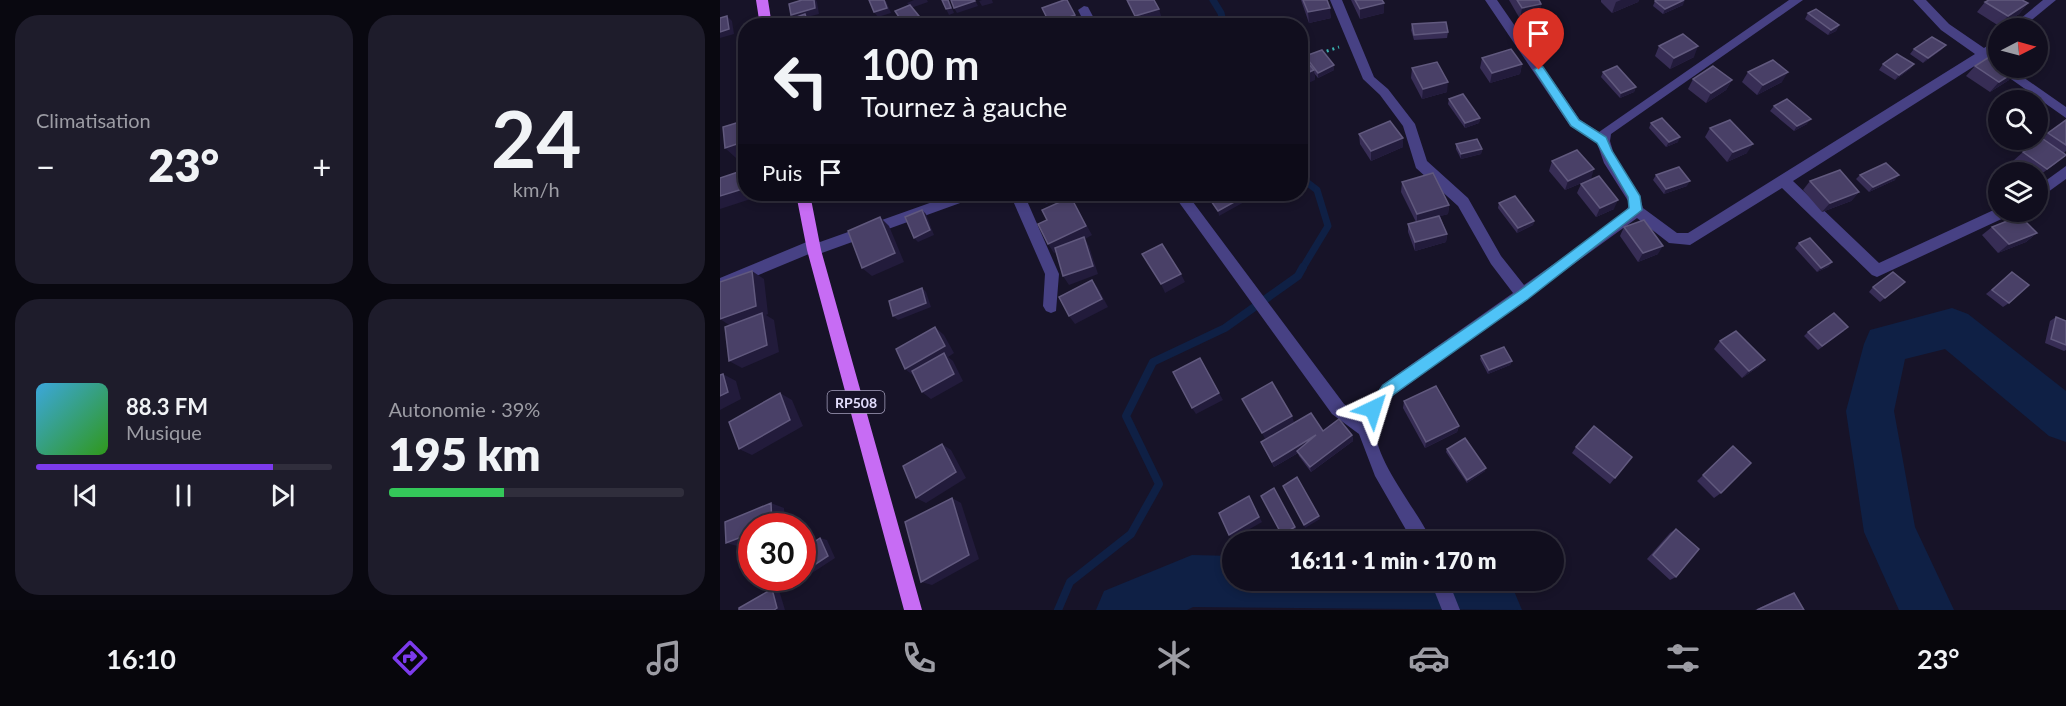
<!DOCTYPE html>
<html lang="fr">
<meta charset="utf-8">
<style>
body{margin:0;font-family:Lato,sans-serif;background:#1e1c2b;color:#f1f3f6;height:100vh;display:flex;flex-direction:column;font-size:22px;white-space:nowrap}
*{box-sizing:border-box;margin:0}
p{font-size:20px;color:#9c9ca4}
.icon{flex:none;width:33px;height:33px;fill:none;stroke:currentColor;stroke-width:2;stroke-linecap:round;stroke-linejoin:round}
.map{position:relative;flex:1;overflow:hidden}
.panel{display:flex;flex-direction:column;gap:15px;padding:15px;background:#090810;width:720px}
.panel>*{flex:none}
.top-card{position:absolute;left:18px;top:18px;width:570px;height:183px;border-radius:24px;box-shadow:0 3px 9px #0003,0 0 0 2px #302e3c;background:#110e1e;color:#f1f3f6;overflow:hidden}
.needle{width:39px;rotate:84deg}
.fabs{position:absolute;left:1268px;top:18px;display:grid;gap:12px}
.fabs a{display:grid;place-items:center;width:60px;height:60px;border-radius:50%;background:#110e1e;box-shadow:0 3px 9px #0003,0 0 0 2px #302e3c;font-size:30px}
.speed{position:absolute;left:18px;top:513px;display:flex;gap:12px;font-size:30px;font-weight:700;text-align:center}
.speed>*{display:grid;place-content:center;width:78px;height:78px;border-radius:50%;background:#110e1e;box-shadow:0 3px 9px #0003,0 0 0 2px #302e3c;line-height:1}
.speed .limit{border:9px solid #d22;background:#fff;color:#111}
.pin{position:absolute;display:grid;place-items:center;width:51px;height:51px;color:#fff;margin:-62px -26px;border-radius:50% 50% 50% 0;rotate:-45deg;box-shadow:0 0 6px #0007}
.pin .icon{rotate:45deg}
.me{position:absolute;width:66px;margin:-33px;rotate:41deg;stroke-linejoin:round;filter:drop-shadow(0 0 4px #0008)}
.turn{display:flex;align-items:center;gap:21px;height:126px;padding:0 24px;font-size:27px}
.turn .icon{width:78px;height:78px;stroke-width:2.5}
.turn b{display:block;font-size:42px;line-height:51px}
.then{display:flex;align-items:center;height:57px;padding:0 24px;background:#0003;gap:12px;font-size:22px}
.big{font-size:45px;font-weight:800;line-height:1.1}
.panel .card{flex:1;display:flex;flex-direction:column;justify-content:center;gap:9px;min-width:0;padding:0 21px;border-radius:24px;background:#1e1c2b}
.panel .dial{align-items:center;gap:0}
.dial b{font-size:78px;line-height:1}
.song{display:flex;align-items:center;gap:18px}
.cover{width:72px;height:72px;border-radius:9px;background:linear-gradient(135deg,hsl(200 70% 55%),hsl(110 70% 35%))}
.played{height:6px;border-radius:3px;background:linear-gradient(90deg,#7c3aed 80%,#302e3c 80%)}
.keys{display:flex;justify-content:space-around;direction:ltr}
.heat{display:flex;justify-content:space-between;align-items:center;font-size:33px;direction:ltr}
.charge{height:9px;border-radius:4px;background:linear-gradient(90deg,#34c759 39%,#302e3c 0)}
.panel .tiles{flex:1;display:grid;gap:15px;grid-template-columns:repeat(2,1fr)}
.trip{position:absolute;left:502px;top:531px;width:342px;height:60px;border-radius:30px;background:#110e1e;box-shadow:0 3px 9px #0003,0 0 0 2px #302e3c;font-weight:800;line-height:60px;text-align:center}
.tab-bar{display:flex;height:96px;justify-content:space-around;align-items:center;background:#07060c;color:#9c9ca4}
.tab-bar .icon{width:42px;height:42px}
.tab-bar .active{color:#7c3aed}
.tab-bar b{font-size:27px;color:#f1f3f6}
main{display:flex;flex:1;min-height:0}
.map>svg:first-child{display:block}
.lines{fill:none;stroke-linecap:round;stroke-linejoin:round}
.stream-far1{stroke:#0f2045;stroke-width:7}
.stream{stroke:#0f2045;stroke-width:8}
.river{fill:#0f2045;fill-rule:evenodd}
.path{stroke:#3ab3b1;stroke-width:3;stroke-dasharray:2 4;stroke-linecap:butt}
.street{fill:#474184;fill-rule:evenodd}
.primary{fill:#c76cf4;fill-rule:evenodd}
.wall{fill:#372d55}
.shaded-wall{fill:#221b3b}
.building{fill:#494067;stroke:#61597e;stroke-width:1.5}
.route{fill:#4fc3f7;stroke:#337fa1;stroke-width:1.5}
.labels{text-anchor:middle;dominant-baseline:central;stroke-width:6;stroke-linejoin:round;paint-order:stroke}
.shield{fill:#171328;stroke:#a5a0bc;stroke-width:1.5}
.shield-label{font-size:14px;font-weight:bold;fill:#e2ddfc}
</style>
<main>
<section class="panel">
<div class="tiles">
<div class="card"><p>Climatisation</p>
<div class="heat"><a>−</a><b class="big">23°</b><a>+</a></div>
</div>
<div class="card dial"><b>24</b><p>km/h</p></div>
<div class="card">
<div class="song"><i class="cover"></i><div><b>88.3 FM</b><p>Musique</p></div></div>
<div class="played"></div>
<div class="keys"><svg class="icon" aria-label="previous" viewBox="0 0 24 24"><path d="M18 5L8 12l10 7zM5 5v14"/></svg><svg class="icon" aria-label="pause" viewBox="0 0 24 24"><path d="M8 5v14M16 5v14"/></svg><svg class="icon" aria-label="next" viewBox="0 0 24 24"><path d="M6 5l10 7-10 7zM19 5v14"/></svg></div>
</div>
<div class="card"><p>Autonomie · 39%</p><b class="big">195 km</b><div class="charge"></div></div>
</div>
</section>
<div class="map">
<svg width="1346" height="610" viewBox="0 0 1346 610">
<rect width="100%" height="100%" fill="#171328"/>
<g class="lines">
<g class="stream-far1">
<polyline points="493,0 501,13 504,26"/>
<polyline points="580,177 597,190 608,226 582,269"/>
</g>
<polyline class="stream" points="338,610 350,582 411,534 439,484 406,416 433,362 505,328 578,276 583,267"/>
<g class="river">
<polygon points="1232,308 1248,314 1346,391 1346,442 1329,436 1225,349 1185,359 1174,411 1195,527 1234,610 1179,610 1144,532 1126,411 1144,344 1150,330"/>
<polygon points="472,555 513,556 513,580 780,580 794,591 802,610 473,607 467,610 376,610 384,591"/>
</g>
<polyline class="path" points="601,53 619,47"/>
<g class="street">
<path d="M 610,0 L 622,0 L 654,77 L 668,89 L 695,124 L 707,161 L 748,198 L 781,256 L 804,285 L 903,215 L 910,204 L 884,163 L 877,143 L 850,126 L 765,0 L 777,0 L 860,120 L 879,132 L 1069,0 L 1083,0 L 891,134 L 890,141 L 895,158 L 918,192 L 923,208 L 957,233 L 968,233 L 1255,54 L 1221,30 L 1193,0 L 1206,0 L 1229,24 L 1264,48 L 1278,39 L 1278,49 L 1272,54 L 1278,58 L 1278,68 L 1290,68 L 1346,107 L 1346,118 L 1264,60 L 1073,181 L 1159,263 L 1278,208 L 1278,212 L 1290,212 L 1288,216 L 1157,277 L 1152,275 L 1062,188 L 970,245 L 949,243 L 917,218 L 674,395 C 667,403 658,412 656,423 C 649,455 699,511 712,542 L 693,542 L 655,476 L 639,434 L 612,414 L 453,194 L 467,194 L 624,404 L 642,417 L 662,385 L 793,293 L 771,264 L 738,206 L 696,168 L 683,126 L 660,95 L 643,79 Z"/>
<polygon points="1323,0 1336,0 1302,28 1289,28"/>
<polygon points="364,6 368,7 378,26 366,26 358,10"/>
<polygon points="1346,166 1346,179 1317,200 1317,187"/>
<polygon points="235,194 256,194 254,198 99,254 94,256 89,254 0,291 0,278 89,241 94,239 100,242"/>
<polygon points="290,194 304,194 339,274 336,311 331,313 326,311 323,306 325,274"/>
<polygon points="710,580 728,580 740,610 722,610"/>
</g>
<g class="primary">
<polygon points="36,0 48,0 52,26 40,26"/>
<polygon points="76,194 90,194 101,250 202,610 184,610 87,250"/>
</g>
</g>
<g class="wall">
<polygon points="581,0 607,0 611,18 589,23"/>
<polygon points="631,0 662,0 664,3 664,13 640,19"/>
<polygon points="789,0 819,0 821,4 819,15 800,19"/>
<polygon points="881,0 919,0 918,2 892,13 881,2"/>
<polygon points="935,1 963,5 943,14 933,6"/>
<polygon points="1265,2 1308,3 1299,14 1279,26 1257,12"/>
<polygon points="1088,13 1119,25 1116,31 1108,35 1085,19"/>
<polygon points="804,20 833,40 816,44 803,26"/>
<polygon points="692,24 728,32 727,38 694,40 691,30"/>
<polygon points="1226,45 1221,50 1203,63 1190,54 1194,49"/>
<polygon points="939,46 974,57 950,69 935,56"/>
<polygon points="585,56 614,65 614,70 598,78 594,73 595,80 585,59"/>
<polygon points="762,58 802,64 800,74 770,83 760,68"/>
<polygon points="1163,64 1194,64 1190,69 1175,80 1159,70"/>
<polygon points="1255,66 1289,80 1270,92 1246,76"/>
<polygon points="692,68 727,92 702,99 691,78"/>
<polygon points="883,72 916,87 914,92 900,98 881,77"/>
<polygon points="1028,72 1062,82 1037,95 1022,82"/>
<polygon points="973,79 1012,80 1006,90 986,103 968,89"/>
<polygon points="729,99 760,118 759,123 745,128 728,104"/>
<polygon points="1054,106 1087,124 1074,131 1050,111"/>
<polygon points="1346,120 1346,151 1344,153 1335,164 1317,177 1317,172 1308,172 1293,161 1303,152 1318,142 1328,133"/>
<polygon points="931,123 958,142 946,147 929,128"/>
<polygon points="990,128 1027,153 1007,162 985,137"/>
<polygon points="639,134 683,147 651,161 640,144"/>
<polygon points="736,144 762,149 761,154 741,159 736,149"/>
<polygon points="832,161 871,179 845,190 829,171"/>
<polygon points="936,175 967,186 944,194 933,180"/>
<polygon points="1140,175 1175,180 1149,192 1136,179"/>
<polygon points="1090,181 1139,192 1131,201 1102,212 1083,190"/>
<polygon points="682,182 729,205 728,214 720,216 727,234 726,242 695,251 688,232 688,224 696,222 681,192"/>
<polygon points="861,184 894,209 876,217 857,193"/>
<polygon points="779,203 814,221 813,225 797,233 778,208"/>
<polygon points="904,227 938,254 918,262 900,236"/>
<polygon points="1272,227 1317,233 1306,242 1278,253 1262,235"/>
<polygon points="1079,243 1112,262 1108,267 1097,272 1075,248"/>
<polygon points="1292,272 1289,303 1283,307 1266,294"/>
<polygon points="1185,282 1160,302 1149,292 1153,287"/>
<polygon points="1336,317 1346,321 1346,350 1344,351 1325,343 1330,321"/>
<polygon points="1124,331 1098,350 1084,336 1088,332"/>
<polygon points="1000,341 1045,360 1038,367 1022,378 994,349"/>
<polygon points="761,356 792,361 790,365 768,374 760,359"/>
<polygon points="684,401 739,426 737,432 705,448 683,408"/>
<polygon points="603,431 632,435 633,441 591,472 579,456 578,453 554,467 541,442"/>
<polygon points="1013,446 1001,493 994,498 977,481"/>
<polygon points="856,447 912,457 890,484 852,453"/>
<polygon points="727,449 765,471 747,483 726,452"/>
<polygon points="956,529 956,577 950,580 927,559 950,533"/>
<polygon points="1074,593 1084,610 1035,610 1065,596"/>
</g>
<g class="shaded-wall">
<polygon points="94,0 96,0 97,2 99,14 87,17 90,20 91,25 71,26 75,20 71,15"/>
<polygon points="164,0 166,1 171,13 158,17 154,12"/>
<polygon points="194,0 207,0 208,2 191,8 187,3"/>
<polygon points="228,0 229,0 234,13 229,15 226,9"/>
<polygon points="254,0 255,0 258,6 237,13 234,8"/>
<polygon points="262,0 272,0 273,3 262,6 259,1"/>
<polygon points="901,0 919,0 918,2 892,13 896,2"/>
<polygon points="964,0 965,0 963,5 943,14 945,9"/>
<polygon points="664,3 664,13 640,19 640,9"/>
<polygon points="1308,3 1299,14 1279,26 1288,16"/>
<polygon points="821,4 819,15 800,19 802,8"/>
<polygon points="610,8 611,18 589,23 588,12"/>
<polygon points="439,9 442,19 422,26 418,26 415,16"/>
<polygon points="355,15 360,25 331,26 330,24"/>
<polygon points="7,16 12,21 14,34 0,38 0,32"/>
<polygon points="199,16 202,22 193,26 185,26 183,23"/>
<polygon points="1119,25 1116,31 1108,35 1111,30"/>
<polygon points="834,34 833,40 816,44 817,39"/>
<polygon points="1226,45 1221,50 1203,63 1208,58"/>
<polygon points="978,46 974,57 950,69 954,58"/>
<polygon points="802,64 800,74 770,83 772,73"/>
<polygon points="1194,64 1190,69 1175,80 1179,75"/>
<polygon points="614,65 614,70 598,78 598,73"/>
<polygon points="594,70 595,80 580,87 580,76"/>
<polygon points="1298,70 1289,80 1270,92 1279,82"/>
<polygon points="1068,72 1062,82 1037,95 1043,85"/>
<polygon points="1012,80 1006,90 986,103 991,93"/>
<polygon points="728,82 727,92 702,99 703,89"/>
<polygon points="916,87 914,92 900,98 901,93"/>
<polygon points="760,118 759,123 745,128 745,123"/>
<polygon points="1091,119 1087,124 1074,131 1077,126"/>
<polygon points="960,137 958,142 946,147 949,142"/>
<polygon points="683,138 683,147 651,161 651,151"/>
<polygon points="26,141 26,155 16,158 5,148"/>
<polygon points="1033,144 1027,153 1007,162 1013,152"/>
<polygon points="762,149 761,154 741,159 741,154"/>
<polygon points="874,169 871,179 845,190 848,181"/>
<polygon points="1179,175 1175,180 1149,192 1153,187"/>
<polygon points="970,181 967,186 944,194 946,189"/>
<polygon points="26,188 26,194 36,194 37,197 0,209 0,196"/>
<polygon points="1139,192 1131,201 1102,212 1110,203"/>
<polygon points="323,194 350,194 326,204 320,195"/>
<polygon points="525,196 526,201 499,216 498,211"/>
<polygon points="351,197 372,235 365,239 369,246 378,274 349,285 343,276 364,239 334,253 328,244"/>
<polygon points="898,200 894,209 876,217 880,208"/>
<polygon points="729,205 728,214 697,223 697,214"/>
<polygon points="202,210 206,214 214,235 198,242 194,238"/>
<polygon points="160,217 169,226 184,262 152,276 142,268"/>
<polygon points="814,221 813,225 797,233 798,228"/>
<polygon points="1317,233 1306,242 1278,253 1289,244"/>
<polygon points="727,234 726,242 695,251 695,242"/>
<polygon points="943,246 938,254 918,262 923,253"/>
<polygon points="1112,262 1108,267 1097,272 1101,268"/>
<polygon points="32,271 44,279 48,314 46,315 54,320 59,352 22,368 9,361 12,327 0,319"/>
<polygon points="461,274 465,282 445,293 441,284"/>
<polygon points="372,280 378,288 388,307 355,324 349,316"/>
<polygon points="202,288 206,292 211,307 178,320 173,316"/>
<polygon points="215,327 224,335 234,353 228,357 233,361 243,381 211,399 202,392 194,376 185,369"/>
<polygon points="1045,360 1038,367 1022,378 1029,371"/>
<polygon points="792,361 790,365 768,374 769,370"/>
<polygon points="3,374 16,381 21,399 0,410 0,396"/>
<polygon points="60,393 72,400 83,426 32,455 19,449"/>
<polygon points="499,393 503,400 476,414 472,408"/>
<polygon points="572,416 574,422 545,439 542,433"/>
<polygon points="739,426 737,432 705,448 706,442"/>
<polygon points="596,435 577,451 578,453 554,467 552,462"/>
<polygon points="632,435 633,441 591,472 590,467"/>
<polygon points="222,444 231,450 246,478 206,503 196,498"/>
<polygon points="766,468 765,471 747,483 747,480"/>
<polygon points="529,496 542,522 512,539 509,535"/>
<polygon points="232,498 241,503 259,559 212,585 201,582"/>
<polygon points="51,503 64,508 65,526 47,526"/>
<polygon points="599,516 600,519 585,528 584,525"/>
<polygon points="575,527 576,529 563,537 562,535"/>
<polygon points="32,533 32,543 21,547 6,543"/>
<polygon points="100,538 107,540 115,558 89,575 82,573"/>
<polygon points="52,589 59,590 65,610 54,610"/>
</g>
<g class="building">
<polygon points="82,0 94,0 95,8 71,15 69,4"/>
<polygon points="149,0 164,0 167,8 154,12"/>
<polygon points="222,0 228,0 231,8 226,9"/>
<polygon points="231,0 254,0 255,1 234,8"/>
<polygon points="344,0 347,0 355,15 330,24 322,8"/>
<polygon points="407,0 434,0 439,9 415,16"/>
<polygon points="583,0 607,0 610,8 588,12"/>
<polygon points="635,0 662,0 664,3 640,9"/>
<polygon points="797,0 819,0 821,4 802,8"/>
<polygon points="936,0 964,0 945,9 935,1"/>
<polygon points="1269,0 1302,0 1308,3 1288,16 1265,2"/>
<polygon points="190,5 199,16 183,23 175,11"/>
<polygon points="1096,9 1119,25 1111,30 1088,13"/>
<polygon points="85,14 87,20 69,26 68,20"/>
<polygon points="7,16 9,29 0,32 0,18"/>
<polygon points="820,16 834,34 817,39 804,20"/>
<polygon points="726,22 728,32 694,35 692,24"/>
<polygon points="963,34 978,46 954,58 939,46"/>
<polygon points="1212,37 1226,45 1208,58 1194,49"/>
<polygon points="791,49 802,64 772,73 762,58"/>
<polygon points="602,50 614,65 598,73 585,56"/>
<polygon points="580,54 594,70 580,76"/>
<polygon points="1177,54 1194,64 1179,75 1163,64"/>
<polygon points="1274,54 1278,57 1278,68 1295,68 1298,70 1279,82 1255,66"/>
<polygon points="1053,60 1068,72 1043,85 1028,72"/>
<polygon points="717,62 728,82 703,89 692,68"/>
<polygon points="897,66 916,87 901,93 883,72"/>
<polygon points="993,66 1012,80 991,93 973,79"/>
<polygon points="743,94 760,118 745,123 729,99"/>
<polygon points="1067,99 1091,119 1077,126 1054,106"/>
<polygon points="942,118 960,137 949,142 931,123"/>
<polygon points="26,120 26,141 5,148 3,127"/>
<polygon points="1010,120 1033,144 1013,152 990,128"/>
<polygon points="1346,120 1346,145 1328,133"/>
<polygon points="670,121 683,138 651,151 639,134"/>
<polygon points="757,139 762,149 741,154 736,144"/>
<polygon points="1323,139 1346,155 1327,169 1303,152"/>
<polygon points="857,150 874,169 848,181 832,161"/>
<polygon points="1166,163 1179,175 1153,187 1140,175"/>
<polygon points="959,167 970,181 946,189 936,175"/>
<polygon points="24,170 26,188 0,196 0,178"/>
<polygon points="1120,170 1139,192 1110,203 1090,181"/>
<polygon points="713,173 729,205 697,214 682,182"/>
<polygon points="879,176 898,200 880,208 861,184"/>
<polygon points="497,194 523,194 525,196 498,211 489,198"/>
<polygon points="795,196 814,221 798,228 779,203"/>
<polygon points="351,197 366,226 328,244 318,224 327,220 322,210"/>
<polygon points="202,210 210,230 194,238 185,217"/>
<polygon points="719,216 727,234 695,242 688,224"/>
<polygon points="1300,216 1317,233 1289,244 1272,227"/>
<polygon points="160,217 175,253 142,268 128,231"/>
<polygon points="924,220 943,246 923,253 904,227"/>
<polygon points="364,237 373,266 343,276 335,248"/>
<polygon points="1090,238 1112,262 1101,268 1079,243"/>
<polygon points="442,244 461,274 441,284 422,254"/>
<polygon points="32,271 36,306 0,319 0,282"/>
<polygon points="1173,272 1185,282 1165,298 1153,287"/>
<polygon points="1292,272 1309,285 1289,303 1272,290"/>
<polygon points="372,280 382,299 349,316 339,297"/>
<polygon points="202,288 206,303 173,316 169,301"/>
<polygon points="42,313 47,345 9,361 5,327"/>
<polygon points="1114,313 1128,327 1102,346 1088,332"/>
<polygon points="1336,317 1346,321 1346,345 1331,339"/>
<polygon points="215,327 225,346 185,369 176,349"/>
<polygon points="1016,331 1045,360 1029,371 1000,341"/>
<polygon points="784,347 792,361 769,370 761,356"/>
<polygon points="224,353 234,374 202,392 192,371"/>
<polygon points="480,358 499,393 472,408 453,372"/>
<polygon points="3,374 8,392 0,396 0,375"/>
<polygon points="552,382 572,416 542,433 522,399"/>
<polygon points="716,386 739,426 706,442 684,401"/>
<polygon points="60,393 70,420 19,449 9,422"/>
<polygon points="591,413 603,431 619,419 632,435 590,467 577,451 596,435 552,462 541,442"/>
<polygon points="874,426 912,457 895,478 856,447"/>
<polygon points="745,438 766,468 747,480 727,449"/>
<polygon points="222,444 236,472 196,498 183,466"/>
<polygon points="1013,446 1031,463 1001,493 983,475"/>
<polygon points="577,477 599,516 584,525 563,486"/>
<polygon points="554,488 575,527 562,535 541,496"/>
<polygon points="529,496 539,517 509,535 499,513"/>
<polygon points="232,498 249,555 201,582 185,522"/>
<polygon points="51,503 52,525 47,526 32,526 32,533 6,543 5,522"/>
<polygon points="956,529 979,549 956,577 933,555"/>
<polygon points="100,538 108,556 82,573 82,550"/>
<polygon points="52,589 57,608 54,610 19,610 19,608"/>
<polygon points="1074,593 1084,610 1037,610"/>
</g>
<polygon class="route" points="819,66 823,67 859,120 886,137 892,151 920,196 922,210 808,299 673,395 658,413 648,413 646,409 663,385 799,291 909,208 908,197 877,143 851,126 814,70"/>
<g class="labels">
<rect class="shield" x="107.5" y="391" width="57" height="22" rx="4.5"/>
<g class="shield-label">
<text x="136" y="402">RP508</text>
</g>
</g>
</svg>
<div class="fabs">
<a><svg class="needle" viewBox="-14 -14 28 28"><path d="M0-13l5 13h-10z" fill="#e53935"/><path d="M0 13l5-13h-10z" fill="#9c9ca4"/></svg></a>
<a><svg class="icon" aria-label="search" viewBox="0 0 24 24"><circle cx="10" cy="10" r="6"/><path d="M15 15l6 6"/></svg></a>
<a><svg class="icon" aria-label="layers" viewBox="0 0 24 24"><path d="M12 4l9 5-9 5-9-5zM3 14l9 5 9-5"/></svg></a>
</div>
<div class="speed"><div class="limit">30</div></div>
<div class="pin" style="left:819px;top:70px;background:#d93025"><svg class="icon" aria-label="arrive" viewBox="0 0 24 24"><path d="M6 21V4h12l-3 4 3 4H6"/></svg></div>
<svg class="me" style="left:653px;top:409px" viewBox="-20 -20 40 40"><path d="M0-17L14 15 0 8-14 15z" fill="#4fc3f7" stroke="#fff" stroke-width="4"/></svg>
<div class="trip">16:11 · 1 min · 170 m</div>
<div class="top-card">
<div class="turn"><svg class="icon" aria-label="left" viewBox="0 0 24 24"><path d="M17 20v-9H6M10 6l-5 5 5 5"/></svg><div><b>100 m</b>Tournez à gauche</div></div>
<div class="then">Puis<svg class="icon" aria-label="arrive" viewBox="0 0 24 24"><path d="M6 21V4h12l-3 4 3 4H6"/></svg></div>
</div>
</div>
</main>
<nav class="tab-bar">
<b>16:10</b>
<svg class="icon active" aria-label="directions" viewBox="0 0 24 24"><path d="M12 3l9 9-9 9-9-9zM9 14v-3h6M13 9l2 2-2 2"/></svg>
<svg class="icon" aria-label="music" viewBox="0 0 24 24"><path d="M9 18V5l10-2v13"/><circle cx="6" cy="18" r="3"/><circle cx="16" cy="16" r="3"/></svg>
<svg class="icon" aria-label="phone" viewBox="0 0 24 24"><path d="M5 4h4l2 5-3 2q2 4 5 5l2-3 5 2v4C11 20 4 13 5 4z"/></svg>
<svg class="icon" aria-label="climate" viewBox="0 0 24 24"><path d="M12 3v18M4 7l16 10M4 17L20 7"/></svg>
<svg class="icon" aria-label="car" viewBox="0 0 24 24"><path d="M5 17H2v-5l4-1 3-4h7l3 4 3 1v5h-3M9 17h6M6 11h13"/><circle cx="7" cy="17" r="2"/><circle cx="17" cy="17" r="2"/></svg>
<svg class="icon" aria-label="filters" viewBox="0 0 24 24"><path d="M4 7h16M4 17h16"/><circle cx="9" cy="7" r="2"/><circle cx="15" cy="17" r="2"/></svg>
<b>23°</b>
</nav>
